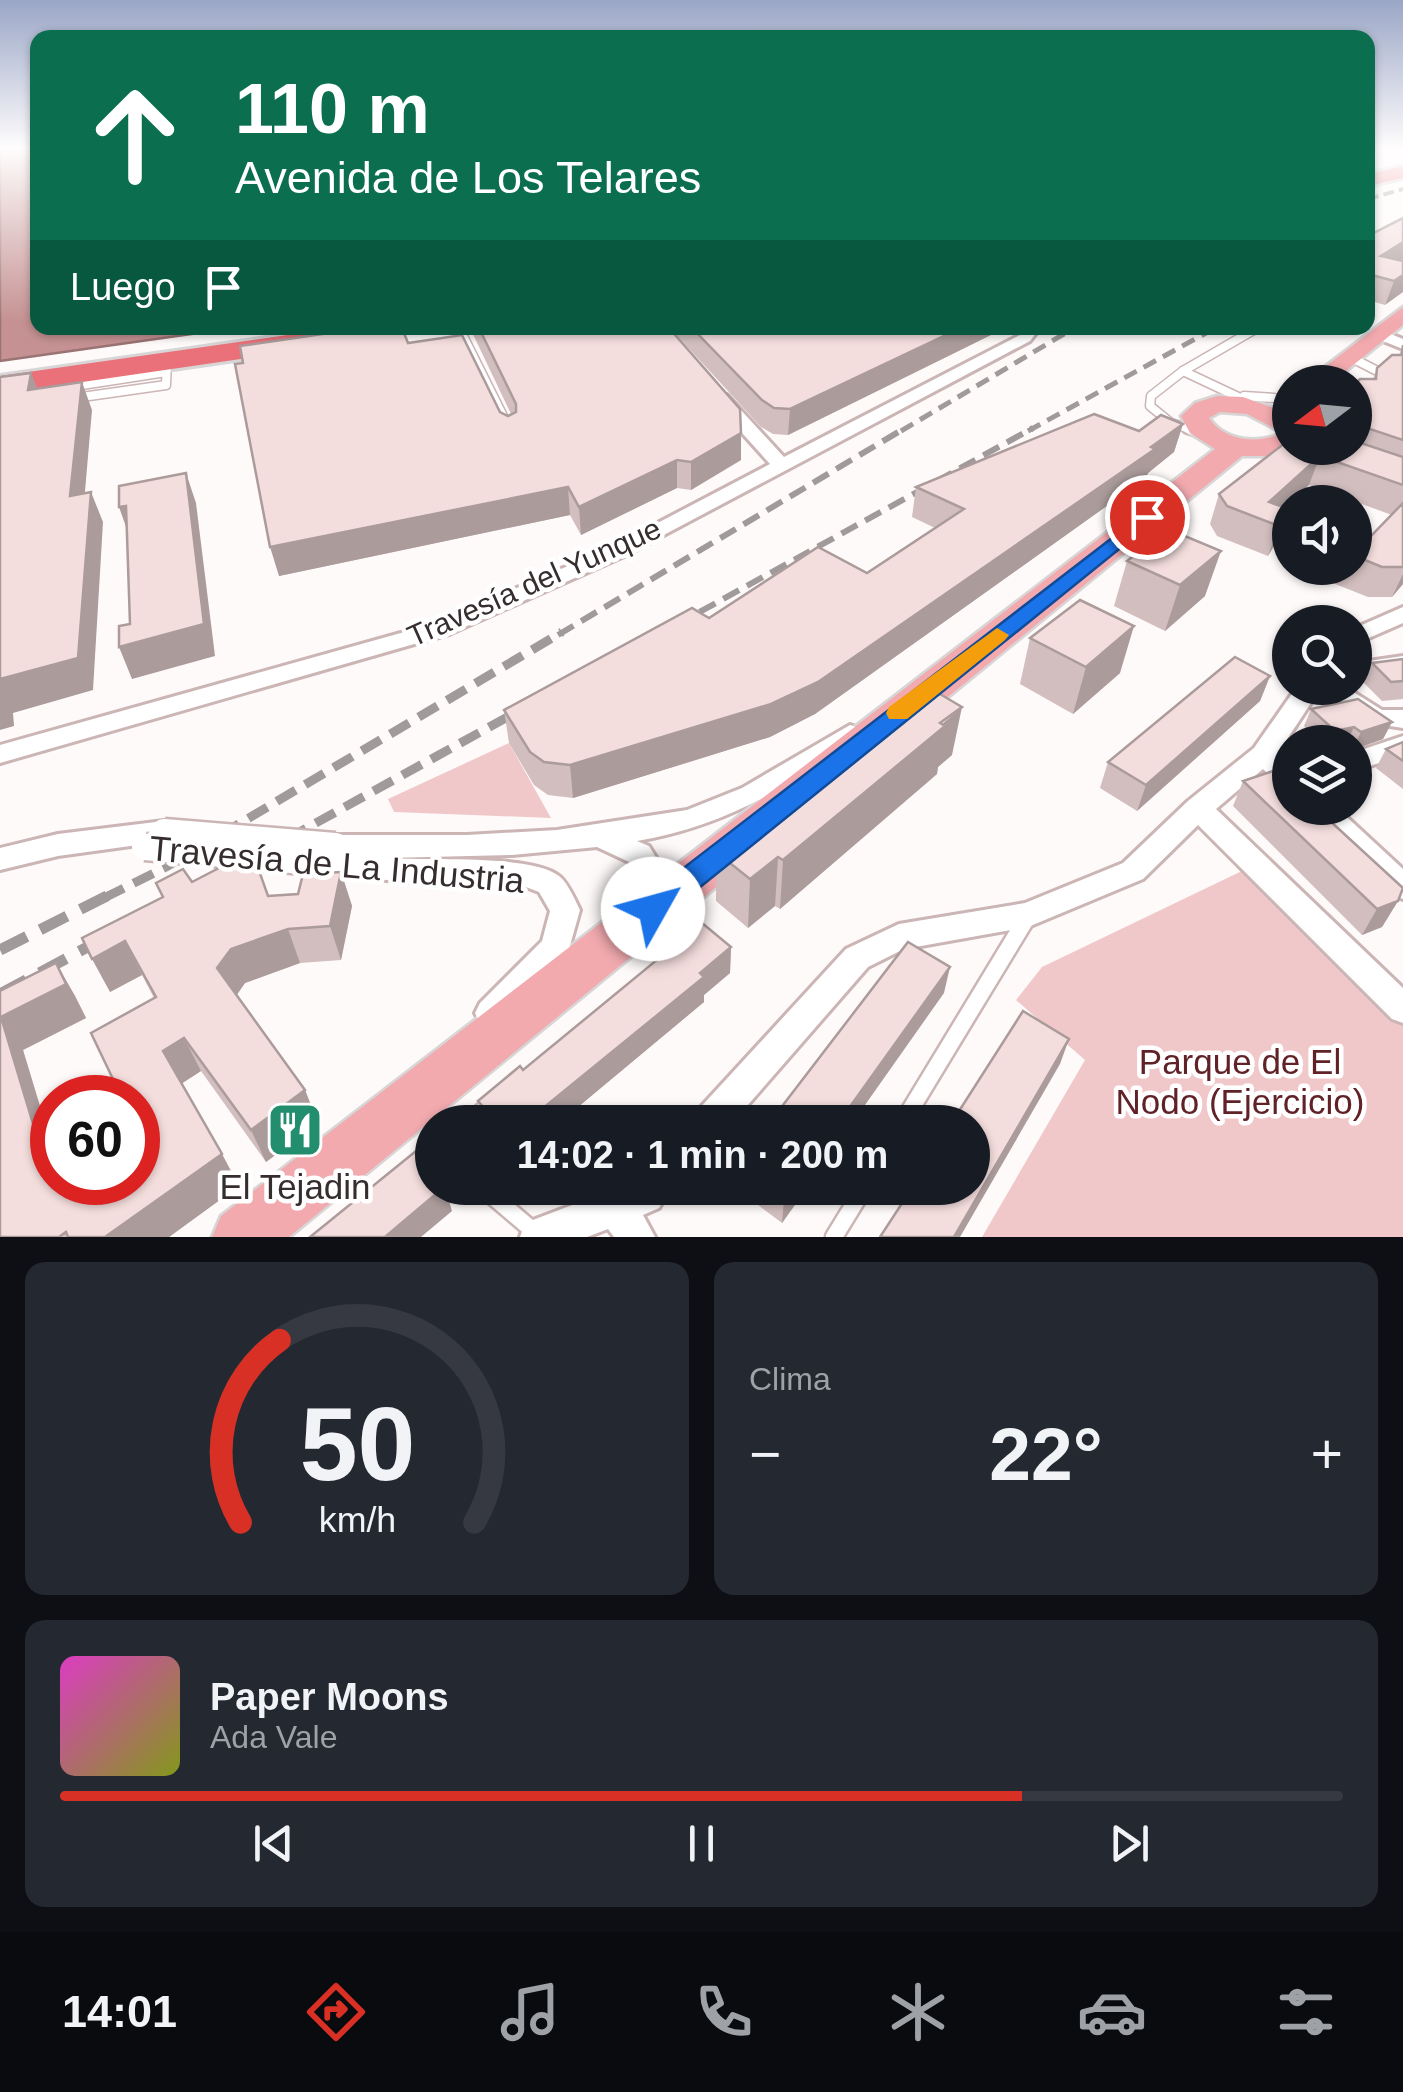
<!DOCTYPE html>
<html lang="es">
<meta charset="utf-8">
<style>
body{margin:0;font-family:Arial,sans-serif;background:#242831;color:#f1f3f6;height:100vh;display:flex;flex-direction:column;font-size:38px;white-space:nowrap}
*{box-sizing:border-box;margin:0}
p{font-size:32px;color:#9ea1a6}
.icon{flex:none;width:55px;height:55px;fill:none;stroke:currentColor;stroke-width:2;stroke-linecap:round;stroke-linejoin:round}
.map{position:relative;height:1237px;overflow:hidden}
.side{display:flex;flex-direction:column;gap:25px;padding:25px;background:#0d0f14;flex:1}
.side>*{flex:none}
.top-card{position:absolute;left:30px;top:30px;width:1345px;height:305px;border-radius:20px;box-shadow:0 2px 8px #0004;background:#0b6e4f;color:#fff;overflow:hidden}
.needle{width:65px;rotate:254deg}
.controls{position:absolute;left:1272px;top:365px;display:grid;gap:20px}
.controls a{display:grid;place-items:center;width:100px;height:100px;border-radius:50%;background:#171b24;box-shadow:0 2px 8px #0004;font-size:50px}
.speed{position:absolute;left:30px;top:1075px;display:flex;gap:20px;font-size:50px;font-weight:700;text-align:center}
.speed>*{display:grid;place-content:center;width:130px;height:130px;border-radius:50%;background:#171b24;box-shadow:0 2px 8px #0004;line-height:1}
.speed .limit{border:15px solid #d22;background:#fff;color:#111}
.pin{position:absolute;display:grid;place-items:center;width:85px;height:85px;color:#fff;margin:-42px;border:5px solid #fff;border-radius:50%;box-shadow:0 2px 10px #0007}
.me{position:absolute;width:110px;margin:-55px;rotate:52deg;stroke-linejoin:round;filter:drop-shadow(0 0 8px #0008)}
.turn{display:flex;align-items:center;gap:35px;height:210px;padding:0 40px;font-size:45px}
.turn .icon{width:130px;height:130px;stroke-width:2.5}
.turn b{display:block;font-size:70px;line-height:85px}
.then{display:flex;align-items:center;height:95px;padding:0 40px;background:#0003;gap:20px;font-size:38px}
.big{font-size:75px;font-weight:600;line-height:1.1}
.side .card{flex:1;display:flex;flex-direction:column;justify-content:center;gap:15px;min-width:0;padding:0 35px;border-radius:20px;background:#242831}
.side .dial{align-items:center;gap:0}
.dial svg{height:260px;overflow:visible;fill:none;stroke:#363941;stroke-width:7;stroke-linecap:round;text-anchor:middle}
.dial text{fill:#f1f3f6;stroke:none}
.song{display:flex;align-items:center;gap:30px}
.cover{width:120px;height:120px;border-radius:15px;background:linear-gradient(135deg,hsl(310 70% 55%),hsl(70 70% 35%))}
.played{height:10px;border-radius:5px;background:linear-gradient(90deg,#d93025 75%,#363941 75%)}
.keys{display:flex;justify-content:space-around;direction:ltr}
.heat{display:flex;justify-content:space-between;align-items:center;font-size:55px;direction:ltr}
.side .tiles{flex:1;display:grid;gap:25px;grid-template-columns:1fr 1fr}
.card:last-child{grid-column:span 2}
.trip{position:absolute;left:415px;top:1105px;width:575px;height:100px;border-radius:50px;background:#171b24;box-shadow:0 2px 8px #0004;font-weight:600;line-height:100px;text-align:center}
.menu{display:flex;height:160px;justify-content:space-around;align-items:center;background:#090b0e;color:#9ea1a6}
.menu .icon{width:70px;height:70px}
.menu .active{color:#d93025}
.menu b{font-size:45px;color:#f1f3f6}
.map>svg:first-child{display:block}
.green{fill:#f1c8c9}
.water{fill:#c59192;stroke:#9a7374;stroke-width:2.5}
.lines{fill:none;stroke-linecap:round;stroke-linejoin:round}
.lane-far2-casing{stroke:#cbb5b5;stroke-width:11}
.lane-far1-casing{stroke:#cbb5b5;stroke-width:15}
.lane-casing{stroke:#cbb5b5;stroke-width:21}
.street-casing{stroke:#cbb5b5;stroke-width:6}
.primary-casing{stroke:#d7d5d5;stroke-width:5}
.highway-casing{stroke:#d7d5d5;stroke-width:6}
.lane-far2{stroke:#fff;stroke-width:8}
.lane-far1{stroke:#fff;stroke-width:10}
.lane{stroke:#fff;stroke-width:16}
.street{fill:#fff;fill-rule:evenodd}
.primary{fill:#f2aaaf;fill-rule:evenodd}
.highway{fill:#ea717a;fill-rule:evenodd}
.rail-far4{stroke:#a09a9a;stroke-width:4;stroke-dasharray:11 5;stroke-linecap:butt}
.rail-far3{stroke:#a09a9a;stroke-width:5;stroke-dasharray:14 8;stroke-linecap:butt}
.rail-far2{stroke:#a09a9a;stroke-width:6;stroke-dasharray:18 9;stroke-linecap:butt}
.rail-far1{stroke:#a09a9a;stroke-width:9;stroke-dasharray:22 11;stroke-linecap:butt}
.rail{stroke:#a09a9a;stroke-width:11;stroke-dasharray:30 15;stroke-linecap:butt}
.street-bridge-casing{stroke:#cbb5b5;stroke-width:31;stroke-linecap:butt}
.street-bridge{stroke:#fff;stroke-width:26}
.wall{fill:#d2bebe}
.shaded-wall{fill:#ab9b9b}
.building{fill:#f4dddd;stroke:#ab9b9b;stroke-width:2.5}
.route{fill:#1a73e8;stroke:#114b97;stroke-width:2.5}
.slow{fill:#f59e0b}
.labels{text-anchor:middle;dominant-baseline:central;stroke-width:9;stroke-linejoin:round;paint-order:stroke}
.street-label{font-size:30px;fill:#362e2e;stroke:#fff}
.near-street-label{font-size:35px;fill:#362e2e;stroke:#fff}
.near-park-label{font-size:35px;fill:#602127;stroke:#fff}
.near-poi-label{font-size:35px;fill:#362e2e;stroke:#fff}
</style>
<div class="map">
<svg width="1403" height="1237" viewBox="0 0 1403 1237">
<rect width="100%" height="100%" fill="#fffafa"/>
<g class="green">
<polygon points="509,743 551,818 394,812 388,799"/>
<polygon points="1246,869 1403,1018 1403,1237 982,1237 1085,1060 1016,1000 1042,967"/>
</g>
<polygon class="water" points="0,150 37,150 38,328 234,328 0,361"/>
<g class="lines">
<g class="lane-far2-casing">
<g id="lane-far2">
<polyline points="459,328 506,422"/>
<polyline points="1350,357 1387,376"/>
<polyline points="1183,371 1251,403"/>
<polyline points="69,387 166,372"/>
<polyline points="1244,396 1274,398"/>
<polyline points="75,398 166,385 167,360"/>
<polyline points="1196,431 1171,423 1150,406 1151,396 1183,371 1257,328"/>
</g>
</g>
<g class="lane-far1-casing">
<polyline id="lane-far1" points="1188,428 1200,432"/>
</g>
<g class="lane-casing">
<g id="lane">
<polyline points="470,1122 491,1104"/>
<polyline points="903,1122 1028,916"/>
<polyline points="412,1170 432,1154"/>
<polyline points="483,1188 537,1234"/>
<polyline points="834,1237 864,1188"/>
</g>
</g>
<g class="street-casing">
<g id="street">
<polygon points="1025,328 1040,328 1030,341 624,556 449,634 0,763 0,745 433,624 610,548 770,464 715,403 715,395 727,395 784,457 1020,335"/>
<polygon points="1378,329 1403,339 1403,349 1373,337 1370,334"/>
<polygon points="1403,607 1403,623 1355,644 1355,628"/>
<polygon points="1403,656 1403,672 1355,679 1355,663"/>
<polygon points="1296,688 1347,688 1382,710 1403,710 1403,728 1364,722 1320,689 1278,753 1290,764 1290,789 1281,786 1263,769 1216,809 1403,988 1403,1023 1392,1019 1198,825 1143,879 1028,927 904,949 868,967 733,1122 693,1122 698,1110 846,949 899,924 1025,903 1123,863 1188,801 1254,748"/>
<path d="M 850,725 L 859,728 L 863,734 L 859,740 C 788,787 722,827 637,841 L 649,846 L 668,877 L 643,919 L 632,922 L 621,919 L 617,910 L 638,877 L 629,862 L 597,847 L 512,855 L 387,858 C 426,861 532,854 559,876 C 568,883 575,900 580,910 L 567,956 L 502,1023 L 491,1027 L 480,1023 L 475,1013 L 480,1003 L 542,941 L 550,911 L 539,892 L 518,884 L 428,884 L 315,873 L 305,870 L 301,862 L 305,854 L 324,852 L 321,846 L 325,838 L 335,835 L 467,835 L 557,830 L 687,810 L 742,788 Z"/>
<polygon points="1403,736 1403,755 1355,771 1355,752"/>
<polygon points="1306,808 1337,808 1403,869 1403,899 1393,895"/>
<polygon points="164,821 174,824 178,832 174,840 58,856 0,870 0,848 58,834"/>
<polygon points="617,1188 670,1188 659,1208 643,1215 655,1237 614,1237 608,1229 587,1237 520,1237 525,1223"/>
</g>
</g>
<g class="primary-casing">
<g id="primary">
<polygon points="1403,307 1403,325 1332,382 1305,382"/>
<path d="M 1217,396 L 1243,397 L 1290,414 L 1290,448 L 1297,448 L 1266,456 L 1242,456 L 289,1237 L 212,1237 L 221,1216 L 1215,449 L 1190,433 L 1181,416 L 1195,403 ZM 1220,412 L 1247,414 L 1283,433 C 1258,444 1225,442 1209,418 Z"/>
</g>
</g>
<g class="highway-casing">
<g id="highway">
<polygon points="1403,166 1403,178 1368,186 1368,174"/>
<polygon points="337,328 407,328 393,337 0,394 0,376"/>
</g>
</g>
<use href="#lane-far2" class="lane-far2"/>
<use href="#lane-far1" class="lane-far1"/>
<use href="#lane" class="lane"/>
<use href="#street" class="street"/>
<use href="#primary" class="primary"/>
<use href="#highway" class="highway"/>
<polyline class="rail-far4" points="1368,199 1403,189"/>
<g class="rail-far3">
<polyline points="901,431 1074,328"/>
<polyline points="1028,431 1215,328"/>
</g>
<g class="rail-far2">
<polyline points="676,625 1033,428"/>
<polyline points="558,635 905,428"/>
</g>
<g class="rail-far1">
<polyline points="229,871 531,704"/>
<polyline points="104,898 168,866 562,632"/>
</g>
<g class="rail">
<polyline points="0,950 109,895"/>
<polyline points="0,994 110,935"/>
</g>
<g class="street-bridge-casing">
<g id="street-bridge">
<polyline points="164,832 335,846"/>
<polyline points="145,847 315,862"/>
</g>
</g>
<use href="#street-bridge" class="street-bridge"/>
</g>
<g class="wall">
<polygon points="1368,236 1403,259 1401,261 1403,261 1385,305 1368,300"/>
<polygon points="470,328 669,328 741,433 741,460 691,490 677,488 581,535 570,515 279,576 408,343 500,412 508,416 511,414"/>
<polygon points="670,328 996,328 995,333 788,435 773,434 761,427"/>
<polygon points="1403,345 1403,584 1392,597 1368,597 1320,578 1324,568 1355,568 1355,534 1368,539 1392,515 1309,485 1284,507 1289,509 1278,539 1268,556 1217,536 1210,524 1219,494 1290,439 1355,448 1355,384 1373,379 1377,368 1399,355"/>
<polygon points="1183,424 1174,452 1148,473 1146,478 815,714 770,737 573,798 548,795 534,785 509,743 504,710 709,618 867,573 935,528 912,517 916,487 1139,431"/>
<polygon points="1127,561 1205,596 1165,631 1114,606"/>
<polygon points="1030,638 1120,673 1073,714 1020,684"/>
<polygon points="1403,659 1403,699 1382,701 1363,682 1372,663"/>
<polygon points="1270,676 1260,701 1137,811 1100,788 1108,762"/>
<polygon points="928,687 952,755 938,767 937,774 780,909 775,906 748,928 716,901 716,852 753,832 904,713 905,705"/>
<polygon points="1311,709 1392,722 1383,739 1355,749 1355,742 1321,742 1304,726"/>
<polygon points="1403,742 1403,789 1376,768 1386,749"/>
<polygon points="1243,781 1398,901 1382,927 1362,935 1233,806"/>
<polygon points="341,872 352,906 341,960 300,963 245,983 236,995 305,1090 318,1123 266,1162 201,1071 182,1083 239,1186 169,1237 0,1237 0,991 56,963 75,996 86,1018 23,1050 52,1146 52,1182 138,1182 139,1134 154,998 142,975 110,992 162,897 156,883 192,882 268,896 298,894"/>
<polygon points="664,945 731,947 730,973 704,995 704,1002 560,1122 483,1122 478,1101 523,1070 664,954"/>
<polygon points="737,1188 807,1188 782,1223 737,1189"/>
</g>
<g class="shaded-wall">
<polygon points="1403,242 1403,259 1375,276 1381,256"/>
<polygon points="1403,275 1403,292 1385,305 1394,281"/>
<polygon points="961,328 996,328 995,333 788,435 790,409"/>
<polygon points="31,373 42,400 28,390"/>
<polygon points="82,382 92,410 82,526 70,496"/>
<polygon points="1183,424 1174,452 1148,473 1146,478 815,714 770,737 573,798 570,765 1151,447"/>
<polygon points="741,433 741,460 691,490 691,462"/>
<polygon points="1320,456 1309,485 1268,522 1269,502"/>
<polygon points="677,460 677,488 581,535 579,507"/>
<polygon points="186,473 196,503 215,656 132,679 119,647 204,624"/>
<polygon points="568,487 570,515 279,576 270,547"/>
<polygon points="91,492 103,522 93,690 13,713 14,726 0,730 0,679"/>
<polygon points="126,506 130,538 119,507"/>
<polygon points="1289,509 1278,539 1268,556 1279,526"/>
<polygon points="1221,551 1205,596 1165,631 1180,585"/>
<polygon points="1403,574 1403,584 1392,597"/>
<polygon points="1134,626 1120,673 1073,714 1086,667"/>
<polygon points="1270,676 1260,701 1137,811 1146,785"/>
<polygon points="962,707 952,755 938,767 937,774 780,909 783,860"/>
<polygon points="1392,722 1383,739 1355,749 1355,744 1361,732"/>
<polygon points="1354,727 1347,742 1330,742 1335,731"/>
<polygon points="778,857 775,906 748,928 750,879"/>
<polygon points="341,872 352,906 341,960 330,926"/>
<polygon points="1398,901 1382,927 1362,935 1377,909"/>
<polygon points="288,929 300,963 245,983 232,1002 217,968 231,949"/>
<polygon points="125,941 142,975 110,992 92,959"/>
<polygon points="731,947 730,973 704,995 704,1002 560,1122 526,1122"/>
<polygon points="56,963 75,996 86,1018 23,1050 52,1146 52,1182 64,1182 52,1187 1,1017"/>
<polygon points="950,967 944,993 853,1122 839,1122"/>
<polygon points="184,1038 201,1071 181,1084 163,1051"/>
<polygon points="1069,1039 1060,1064 960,1237 954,1237"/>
<polygon points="305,1090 318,1123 266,1162 251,1130"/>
<polygon points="222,1154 239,1186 169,1237 105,1237"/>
<polygon points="443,1188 445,1188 452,1211 421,1237 385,1237"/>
<polygon points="793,1188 807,1188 782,1223 784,1199"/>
</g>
<g class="building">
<polygon points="1403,218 1403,242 1381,256 1403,261 1403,275 1394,281 1368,274 1368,236"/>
<polygon points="364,328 402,328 408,343 462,335 500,412 508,416 516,412 516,404 479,328 669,328 740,409 741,433 691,462 677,460 579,507 568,487 270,547 235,364 243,363 240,346"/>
<polygon points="692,328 961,328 790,409 774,408 762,400"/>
<polygon points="1403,345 1403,440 1355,424 1355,384 1360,379 1376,379 1377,368 1392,355 1402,355"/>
<polygon points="31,373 28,390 82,382 70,496 91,492 78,658 0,679 0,377"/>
<polygon points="1094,414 1139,431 1161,415 1183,424 1151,447 1155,449 818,682 771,704 570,765 544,762 530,752 504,710 692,608 709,618 818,547 867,573 964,509 916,487"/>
<polygon points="1290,439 1290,448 1355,448 1355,441 1403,457 1403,485 1320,456 1269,502 1289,509 1279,526 1227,506 1219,494"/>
<polygon points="186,473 204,624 119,647 119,626 130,624 126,506 119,507 119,486"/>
<polygon points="1403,503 1403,567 1382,567 1355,556 1355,534 1368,539"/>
<polygon points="1168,529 1221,551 1180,585 1127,561"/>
<polygon points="1080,600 1134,626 1086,667 1030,638"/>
<polygon points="1235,657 1270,676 1146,785 1108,762"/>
<polygon points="1403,659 1403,681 1391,682 1372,663"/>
<polygon points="928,687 962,707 940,723 945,726 783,860 778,857 750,879 716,852 747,828 753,832 910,708 905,705"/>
<polygon points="1358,699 1392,722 1361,732 1354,727 1335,731 1311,709"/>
<polygon points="1403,742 1403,761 1386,749"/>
<polygon points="1276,770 1290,783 1290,808 1316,808 1403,888 1398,901 1377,909 1243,781"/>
<polygon points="252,851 268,896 298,894 303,874 341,872 330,926 288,929 231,949 217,968 305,1090 251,1130 184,1038 163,1051 222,1154 105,1237 68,1237 66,1232 59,1237 0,1237 0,991 56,963 66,984 1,1017 52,1187 60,1182 138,1182 138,1135 139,1134 138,1131 138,1098 122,1098 91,1033 156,997 125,941 92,959 82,938 163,897 156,883 183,869 192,882"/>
<polygon points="696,918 731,947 700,973 704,977 526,1122 497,1122 478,1101 520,1066 523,1070 669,950 664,945"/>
<polygon points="908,942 950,967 839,1122 770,1122"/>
<polygon points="1023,1011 1069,1039 954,1237 880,1237 912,1188 972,1188 972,1122 952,1122"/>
<polygon points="416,1151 432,1171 432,1188 443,1188 385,1237 310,1237"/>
<polygon points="769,1188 793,1188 784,1199"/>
</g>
<linearGradient id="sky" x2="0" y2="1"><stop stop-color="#9aa6c6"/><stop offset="0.46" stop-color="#fffdfd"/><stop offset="1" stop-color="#fffdfd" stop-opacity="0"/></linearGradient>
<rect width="1403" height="323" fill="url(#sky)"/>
<polygon class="route" points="1147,511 1157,517 1154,521 663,917 653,921 642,917 638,909 642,900"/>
<polygon class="slow" points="997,628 1009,635 1005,640 907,719 889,719 886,713 889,707"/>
<defs>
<g id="restaurant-square" transform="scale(2.875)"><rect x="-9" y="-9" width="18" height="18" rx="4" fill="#228e6d" stroke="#fff"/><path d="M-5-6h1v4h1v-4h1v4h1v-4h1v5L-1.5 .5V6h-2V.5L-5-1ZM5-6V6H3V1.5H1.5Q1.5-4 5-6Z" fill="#fff"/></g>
</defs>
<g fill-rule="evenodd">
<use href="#restaurant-square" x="295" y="1130"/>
</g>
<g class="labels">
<g class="street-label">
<text transform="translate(534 582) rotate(-24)">Travesía del Yunque</text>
</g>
<g class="near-street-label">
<text transform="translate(337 864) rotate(5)">Travesía de La Industria</text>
</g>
<g class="near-park-label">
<text x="1240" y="1061">Parque de El<tspan x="1240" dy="40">Nodo (Ejercicio)</tspan></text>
</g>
<g class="near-poi-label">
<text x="295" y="1186">El Tejadin</text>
</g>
</g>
</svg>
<div class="controls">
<a><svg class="needle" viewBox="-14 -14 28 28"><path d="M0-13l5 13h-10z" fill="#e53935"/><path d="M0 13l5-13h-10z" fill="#9ea1a6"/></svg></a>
<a><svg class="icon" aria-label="sound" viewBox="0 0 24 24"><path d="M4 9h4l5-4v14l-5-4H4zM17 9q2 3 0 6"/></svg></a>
<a><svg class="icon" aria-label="search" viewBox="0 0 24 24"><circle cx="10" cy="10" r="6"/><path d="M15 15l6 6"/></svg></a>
<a><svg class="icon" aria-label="layers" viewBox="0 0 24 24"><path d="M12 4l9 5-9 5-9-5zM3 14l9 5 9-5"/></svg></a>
</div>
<div class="speed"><div class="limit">60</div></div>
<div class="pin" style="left:1147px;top:517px;background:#d93025"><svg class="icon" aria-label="arrive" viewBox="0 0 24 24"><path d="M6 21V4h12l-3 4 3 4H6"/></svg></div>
<svg class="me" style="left:653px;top:909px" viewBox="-20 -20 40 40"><circle r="19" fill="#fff"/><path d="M0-13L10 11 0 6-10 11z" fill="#1a73e8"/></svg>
<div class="trip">14:02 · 1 min · 200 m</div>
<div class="top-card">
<div class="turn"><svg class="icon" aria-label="ahead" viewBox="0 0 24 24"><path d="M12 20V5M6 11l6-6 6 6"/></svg><div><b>110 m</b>Avenida de Los Telares</div></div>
<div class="then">Luego<svg class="icon" aria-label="arrive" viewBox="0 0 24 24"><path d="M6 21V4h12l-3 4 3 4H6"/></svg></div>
</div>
</div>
<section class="side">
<div class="tiles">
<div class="card dial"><svg viewBox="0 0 100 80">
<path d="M14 69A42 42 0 1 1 86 69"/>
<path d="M14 69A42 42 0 0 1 26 13" stroke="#d93025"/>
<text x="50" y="56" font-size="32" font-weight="700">50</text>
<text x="50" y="72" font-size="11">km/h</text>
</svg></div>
<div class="card"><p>Clima</p>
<div class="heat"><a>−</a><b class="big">22°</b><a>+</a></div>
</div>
<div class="card">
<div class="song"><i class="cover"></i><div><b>Paper Moons</b><p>Ada Vale</p></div></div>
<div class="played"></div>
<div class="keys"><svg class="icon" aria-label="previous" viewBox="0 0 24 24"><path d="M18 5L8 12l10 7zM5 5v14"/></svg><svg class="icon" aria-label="pause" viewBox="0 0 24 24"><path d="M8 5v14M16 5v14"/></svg><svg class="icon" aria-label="next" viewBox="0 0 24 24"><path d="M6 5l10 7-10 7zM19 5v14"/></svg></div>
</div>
</div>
</section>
<nav class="menu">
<b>14:01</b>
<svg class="icon active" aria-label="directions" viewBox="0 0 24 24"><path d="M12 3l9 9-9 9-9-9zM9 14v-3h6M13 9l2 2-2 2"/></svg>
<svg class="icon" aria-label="music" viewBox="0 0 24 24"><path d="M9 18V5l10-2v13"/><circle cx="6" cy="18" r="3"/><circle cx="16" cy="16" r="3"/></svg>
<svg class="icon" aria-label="phone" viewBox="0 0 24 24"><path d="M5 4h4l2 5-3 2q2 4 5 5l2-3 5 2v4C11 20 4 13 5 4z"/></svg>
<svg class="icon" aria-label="climate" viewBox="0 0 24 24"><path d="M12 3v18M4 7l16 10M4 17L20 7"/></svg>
<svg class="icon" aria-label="car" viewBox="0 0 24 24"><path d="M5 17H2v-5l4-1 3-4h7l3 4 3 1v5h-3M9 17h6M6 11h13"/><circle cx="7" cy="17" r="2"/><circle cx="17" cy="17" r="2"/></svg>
<svg class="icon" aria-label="filters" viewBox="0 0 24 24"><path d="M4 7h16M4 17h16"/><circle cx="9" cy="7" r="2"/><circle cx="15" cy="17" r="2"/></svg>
</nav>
